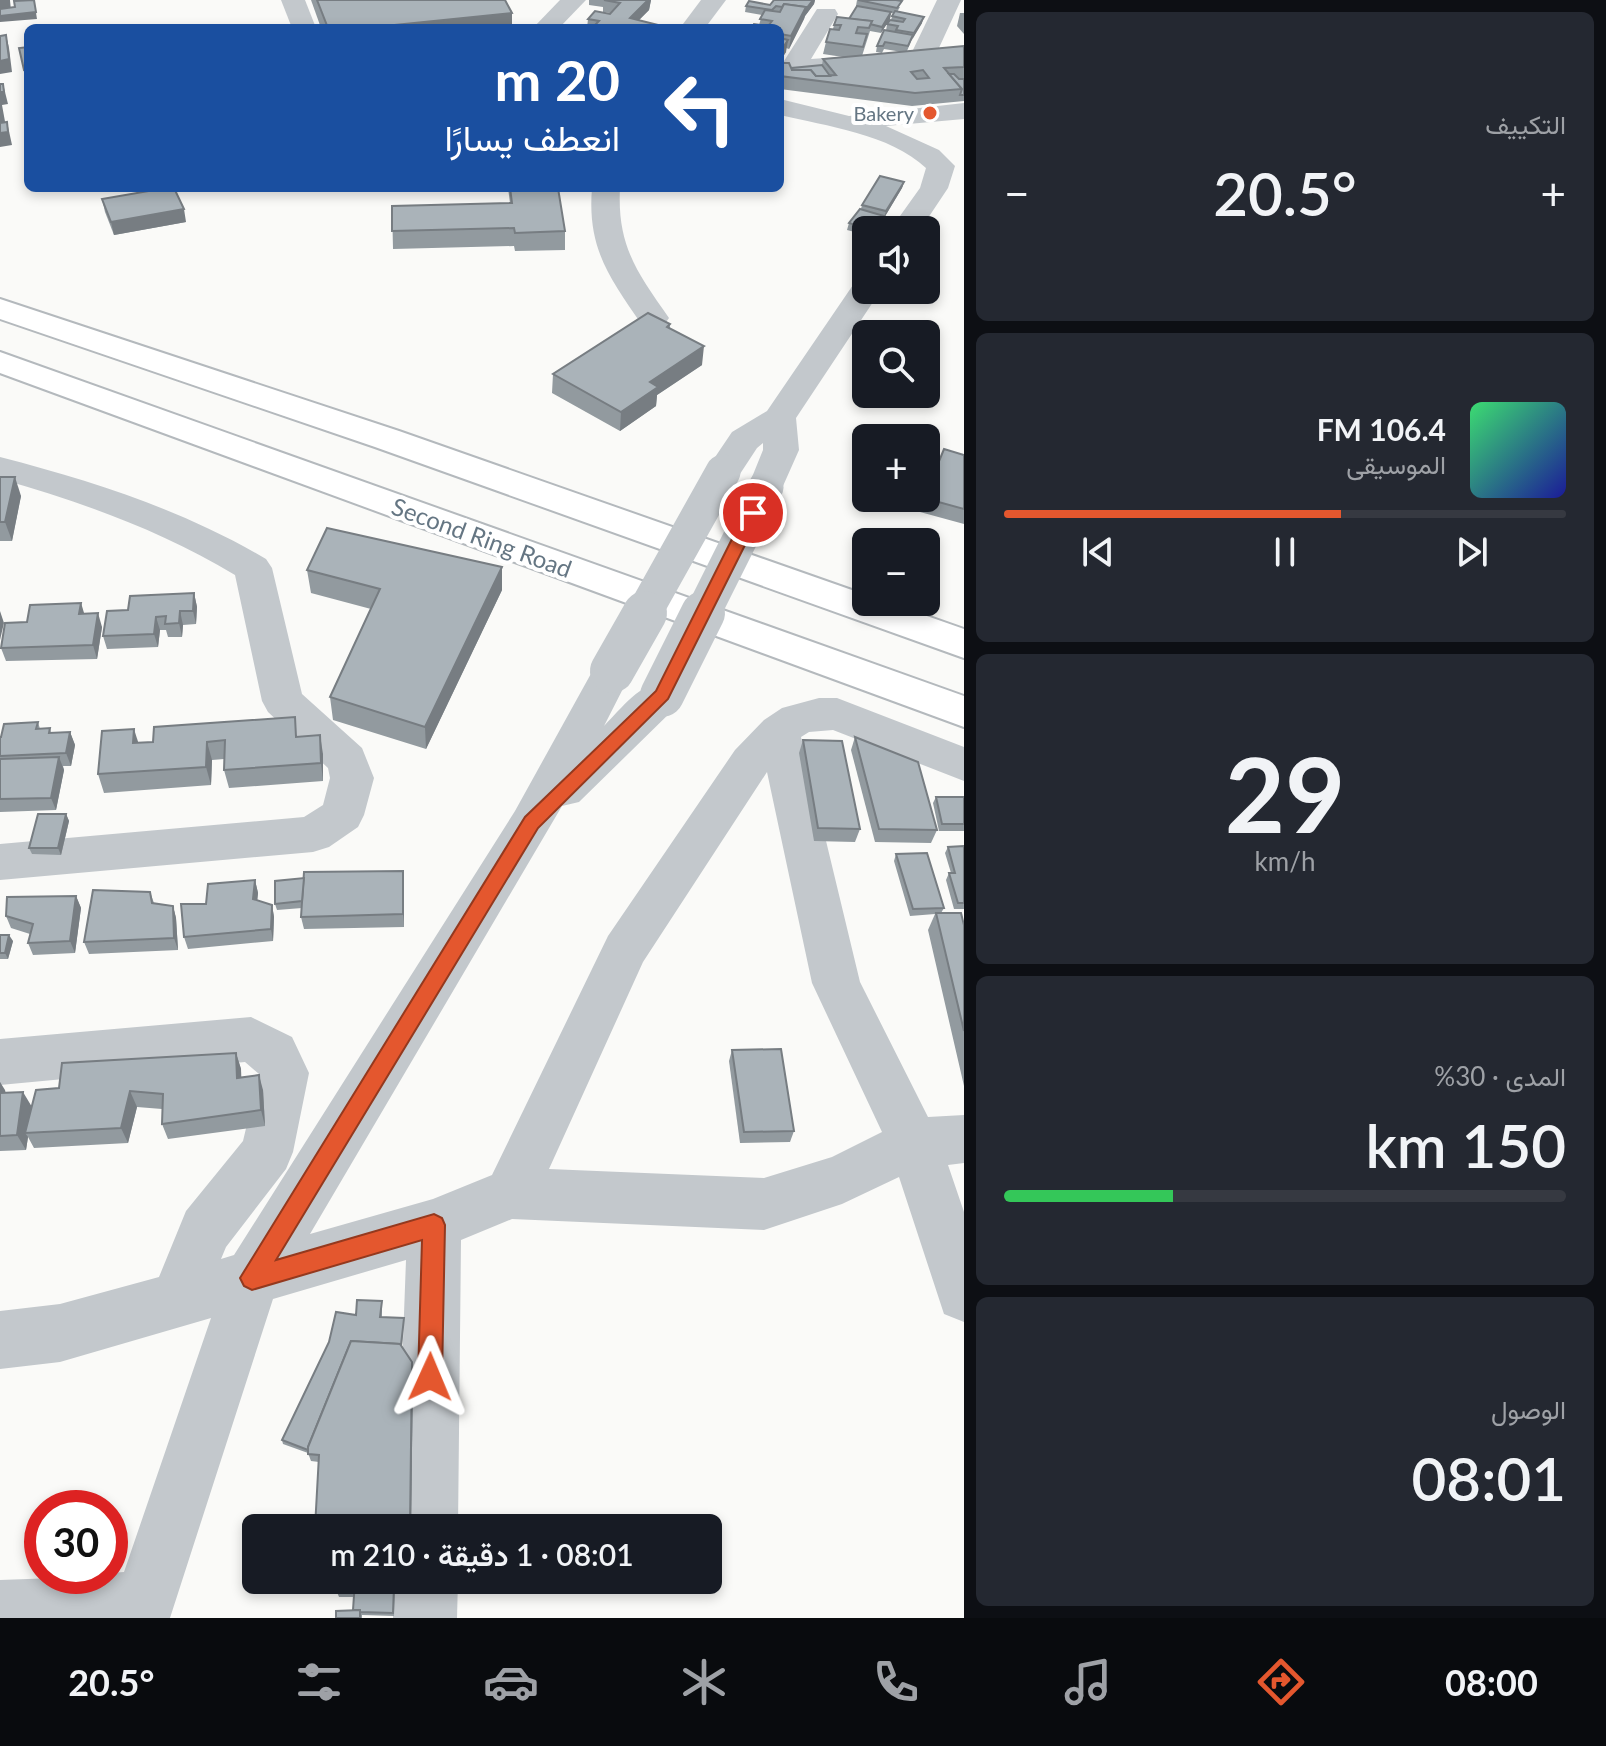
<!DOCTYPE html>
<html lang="ar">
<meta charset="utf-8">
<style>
body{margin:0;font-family:Lato,Vazirmatn,sans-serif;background:#242831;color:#f1f3f6;direction:rtl;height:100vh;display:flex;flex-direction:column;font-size:30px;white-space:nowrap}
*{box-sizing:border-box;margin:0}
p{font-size:26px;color:#9ea1a6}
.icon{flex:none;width:44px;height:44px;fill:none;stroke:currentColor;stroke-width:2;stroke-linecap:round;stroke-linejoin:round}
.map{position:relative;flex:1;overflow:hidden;direction:ltr}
.drawer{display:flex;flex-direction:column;gap:12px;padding:12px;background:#0d0f14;width:642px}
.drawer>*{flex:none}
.top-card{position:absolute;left:24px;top:24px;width:760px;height:168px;border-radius:12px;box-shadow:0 4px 12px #0003;direction:rtl;background:#1a4fa0;color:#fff;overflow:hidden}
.controls{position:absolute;left:852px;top:216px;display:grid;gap:16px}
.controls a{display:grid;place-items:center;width:88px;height:88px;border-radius:12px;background:#171b24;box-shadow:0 4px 12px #0003;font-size:40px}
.speed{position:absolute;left:24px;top:1490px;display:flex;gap:16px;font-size:40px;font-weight:700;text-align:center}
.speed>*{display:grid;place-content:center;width:104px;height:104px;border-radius:50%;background:#171b24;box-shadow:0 4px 12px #0003;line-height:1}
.speed .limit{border:12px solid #d22;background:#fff;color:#111}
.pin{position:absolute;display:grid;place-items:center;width:68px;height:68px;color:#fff;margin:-34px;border:4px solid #fff;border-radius:50%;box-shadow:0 2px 8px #0007}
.me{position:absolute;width:88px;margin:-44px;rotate:1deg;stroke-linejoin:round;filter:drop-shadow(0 0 6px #0008)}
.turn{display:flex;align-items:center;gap:28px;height:168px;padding:0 32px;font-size:36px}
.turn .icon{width:104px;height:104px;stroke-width:2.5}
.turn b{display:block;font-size:56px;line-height:68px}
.big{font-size:60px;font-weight:600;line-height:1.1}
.drawer .widget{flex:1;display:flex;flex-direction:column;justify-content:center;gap:12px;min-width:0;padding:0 28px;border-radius:12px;background:#242831}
.drawer .dial{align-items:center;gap:0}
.dial b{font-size:104px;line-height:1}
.song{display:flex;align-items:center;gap:24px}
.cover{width:96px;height:96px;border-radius:12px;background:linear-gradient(135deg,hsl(140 70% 55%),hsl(240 70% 35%))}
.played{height:8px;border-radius:4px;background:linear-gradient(90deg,#e4572e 60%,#363941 60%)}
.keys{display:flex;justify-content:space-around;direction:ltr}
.heat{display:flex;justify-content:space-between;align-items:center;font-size:44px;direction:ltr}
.charge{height:12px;border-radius:6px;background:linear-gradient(90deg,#34c759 30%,#363941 0)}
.trip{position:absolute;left:242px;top:1514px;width:480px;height:80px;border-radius:12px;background:#171b24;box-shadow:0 4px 12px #0003;font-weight:600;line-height:80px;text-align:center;direction:rtl}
.menu{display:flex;height:128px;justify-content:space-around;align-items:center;background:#090b0e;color:#9ea1a6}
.menu .icon{width:56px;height:56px}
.menu .current{color:#e4572e}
.menu b{font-size:36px;color:#f1f3f6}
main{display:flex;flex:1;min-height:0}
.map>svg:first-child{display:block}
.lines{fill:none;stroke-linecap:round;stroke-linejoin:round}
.highway-casing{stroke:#b4b9bd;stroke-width:4}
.minor{fill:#c3c8cc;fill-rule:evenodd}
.highway{fill:#fff;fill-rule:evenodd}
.minor-bridge-far1{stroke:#c3c8cc;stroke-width:35}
.minor-bridge{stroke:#c3c8cc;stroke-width:44}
.wall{fill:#929a9f;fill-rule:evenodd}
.shaded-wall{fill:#777d82}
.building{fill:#aab3b9;stroke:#777d82;stroke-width:2;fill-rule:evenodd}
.route{fill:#e4572e;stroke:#94391e;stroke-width:2}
.poi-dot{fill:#e4572e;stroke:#fff;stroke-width:3}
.labels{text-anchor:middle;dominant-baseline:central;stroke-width:8;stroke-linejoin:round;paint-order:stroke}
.far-poi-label{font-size:20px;fill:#657683;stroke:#fff;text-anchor:end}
.street-label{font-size:24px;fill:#657683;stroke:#fff}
</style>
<main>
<section class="drawer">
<div class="widget"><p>التكييف</p>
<div class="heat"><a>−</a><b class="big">20.5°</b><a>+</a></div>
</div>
<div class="widget">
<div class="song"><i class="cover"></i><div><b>106.4 FM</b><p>الموسيقى</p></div></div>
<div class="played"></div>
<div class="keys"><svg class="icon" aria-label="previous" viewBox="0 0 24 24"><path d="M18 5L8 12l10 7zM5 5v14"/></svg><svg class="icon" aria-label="pause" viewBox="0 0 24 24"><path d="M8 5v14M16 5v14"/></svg><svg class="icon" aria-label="next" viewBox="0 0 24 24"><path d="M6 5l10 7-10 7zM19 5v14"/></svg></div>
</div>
<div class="widget dial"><b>29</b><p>km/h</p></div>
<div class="widget"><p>المدى · 30%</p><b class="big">150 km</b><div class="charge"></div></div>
<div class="widget"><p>الوصول</p><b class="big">08:01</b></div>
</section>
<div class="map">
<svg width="964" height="1618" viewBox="0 0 964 1618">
<rect width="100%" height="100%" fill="#fafaf8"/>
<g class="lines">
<g class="highway-casing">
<g id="highway">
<polygon points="0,299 399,431 866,595 866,602 887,602 964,629 964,658 375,447 0,319"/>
<polygon points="0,352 964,696 964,727 0,373"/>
</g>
</g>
<g class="minor">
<polygon points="281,0 305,0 316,28 292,28"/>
<polygon points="560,0 586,0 559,28 533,28"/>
<polygon points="701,0 726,0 705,28 680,28"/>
<polygon points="937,0 961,0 938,50 964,48 964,64 780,77 780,61 784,61 817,9 835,9 838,14 811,59 912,52"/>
<path d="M 780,99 L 849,116 L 964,103 L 964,119 L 886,126 L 939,150 L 955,166 L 948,188 L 920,230 L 890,230 L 920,188 L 926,168 C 890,134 826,126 780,115 Z"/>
<path d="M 592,188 L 620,188 C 617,246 637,272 669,318 L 664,325 L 653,328 L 642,325 C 609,277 587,248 592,188 Z"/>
<polygon points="866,280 866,290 881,290 796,418 799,450 779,495 766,499 753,495 748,487 763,450 763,443 757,448 736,480 723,483 710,480 705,472 732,432 767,411 855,282"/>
<path d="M 0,457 C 93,481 183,510 266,559 L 272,568 L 302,694 L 362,748 L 374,778 L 364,815 L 358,827 L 329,847 L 313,852 L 0,880 L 0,844 L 304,817 L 323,805 L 330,778 L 328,768 L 268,712 L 262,701 L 235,575 C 162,531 82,502 0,479 Z"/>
<path d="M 612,656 L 626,661 L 632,671 L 604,726 C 625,705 645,675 677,684 L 683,695 L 677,706 L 579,802 L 562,806 L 310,1234 L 433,1199 L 492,1175 L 608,936 L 735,750 L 764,720 L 782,708 L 819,698 L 837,698 L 964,747 L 964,781 L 833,730 L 809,732 L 801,737 L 860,982 L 928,1117 L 964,1115 L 964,1163 L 948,1165 L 964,1212 L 964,1322 L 944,1314 L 899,1177 L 842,1204 L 764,1230 L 512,1219 L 461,1240 L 458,1528 L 396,1528 L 406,1260 L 273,1299 L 170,1618 L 0,1618 L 0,1580 L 110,1576 L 110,1573 L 124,1572 L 211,1318 L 60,1362 L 0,1369 L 0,1311 L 60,1304 L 159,1277 L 186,1211 L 243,1141 L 259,1074 L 245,1062 L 0,1085 L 0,1039 L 251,1017 L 292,1037 L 309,1073 L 293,1152 L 286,1169 L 226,1247 L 221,1259 L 234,1255 L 515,811 L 598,661 ZM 767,772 L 812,983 L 882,1132 L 832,1157 L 764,1178 L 549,1169 L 643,962 Z"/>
<polygon points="394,1580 458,1580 457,1618 393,1618"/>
</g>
<use href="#highway" class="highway"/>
<g class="minor-bridge-far1">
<polyline points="643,615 723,472"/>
<polyline points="702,615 766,487"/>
</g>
<g class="minor-bridge">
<polyline points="612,671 645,613"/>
<polyline points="662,695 703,613"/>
</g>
</g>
<g class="wall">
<polygon points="311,0 505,0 512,28 321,28"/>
<polygon points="589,0 651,0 649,10 639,20 666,28 587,28 588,19 610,13 603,12 603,7 589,5"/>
<polygon points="774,0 815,0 814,4 805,16 804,19 789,49 786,48 786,52 780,61 780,28 759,25 762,15 745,12 746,6 770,5"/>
<path d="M 857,0 L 900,7 L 897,12 L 922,23 L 912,39 L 907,51 L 964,46 L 964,101 L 912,106 L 780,89 L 780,63 L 792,68 L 822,65 L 823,59 L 843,57 L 823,54 L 826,42 L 833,29 L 834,25 L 849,19 L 858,7 L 856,6 ZM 891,13 L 893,13 L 891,20 L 887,24 L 886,31 L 877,46 L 876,52 L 882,53 L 884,49 L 902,52 L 862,56 L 870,31 L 881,33 L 890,19 Z"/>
<polygon points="960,13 964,13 964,34 957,26"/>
<polygon points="904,182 902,188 884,218 883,223 877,230 866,230 866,235 847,230 849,223 861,209 862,205"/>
<polygon points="508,188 558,188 565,231 565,250 515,251 514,246 393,249 392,206 510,203"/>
<polygon points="102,199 186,222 114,235 105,212"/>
<polygon points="670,324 670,328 702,365 657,395 656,406 620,431 552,393 553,374"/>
<polygon points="964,455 964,524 920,512 924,498"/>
<polygon points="0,477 21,496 12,541 0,541"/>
<polygon points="502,567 502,590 426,749 333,720 330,697 371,609 311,593 307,570"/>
<polygon points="194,593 197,607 196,624 183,625 182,637 168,637 166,630 160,630 158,647 107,649 103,636 128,610"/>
<polygon points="84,614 102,627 97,659 6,661 1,648 27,622"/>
<polygon points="38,722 40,729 50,728 51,733 70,732 75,745 71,766 63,766 64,770 56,810 0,812 0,737"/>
<polygon points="298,737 323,754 323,781 229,788 224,770 224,759 212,760 211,785 104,793 98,774 139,743"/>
<polygon points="855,737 937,830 931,843 875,842 851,750"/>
<polygon points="803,740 860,829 855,842 814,841 799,753"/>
<polygon points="936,797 964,797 964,831 939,831 933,803"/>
<polygon points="66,814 69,821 61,855 32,854 29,848"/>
<polygon points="964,846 964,909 954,909 946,880 949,873 951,873 945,853 948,847"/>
<polygon points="896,854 944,908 941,913 964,925 964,1086 928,930 935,914 910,916 894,861"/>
<polygon points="403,871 404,927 304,929 301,917 302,908 277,910 275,904"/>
<polygon points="255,880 258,893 257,901 272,905 274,917 273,941 188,949 184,937 206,904"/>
<polygon points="150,892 154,903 173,906 176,918 178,950 89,954 84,942"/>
<polygon points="76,896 81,908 75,953 33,955 28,943 30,934 11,928 6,916"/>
<polygon points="0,935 13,941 8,959 0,959"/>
<polygon points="732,1050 794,1131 790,1142 740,1143 729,1061"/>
<polygon points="236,1053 241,1069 241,1078 263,1090 265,1126 168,1139 162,1124 162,1109 137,1107 128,1143 34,1148 28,1137 26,1150 0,1151 0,1082 5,1093 32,1107 59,1088"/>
<polygon points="382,1301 382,1317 404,1318 402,1347 413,1371 411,1528 315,1528 319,1462 311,1461 308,1453 283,1444 282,1440 329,1342 356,1315"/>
<polygon points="338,1580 410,1580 410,1589 395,1589 394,1616 362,1615 362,1618 336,1618 353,1610 353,1597 339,1597 337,1592"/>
</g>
<g class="shaded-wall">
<polygon points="0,0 10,0 11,11 0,13"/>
<polygon points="34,0 37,19 0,22 0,16"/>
<polygon points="645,0 651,0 649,10 631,28 630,18"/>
<polygon points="813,0 815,0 814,4 805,16 804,19 789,49 791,36 806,7"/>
<polygon points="891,12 890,19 881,33 882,27"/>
<polygon points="512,13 512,28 365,28"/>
<polygon points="924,17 922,23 912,40 914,33"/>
<polygon points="6,35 9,48 12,72 0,74 0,61"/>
<polygon points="788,40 786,52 780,61 780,52"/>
<polygon points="28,69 28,76 25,76 24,70"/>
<polygon points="3,84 8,104 2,105 6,127 0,128 0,92"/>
<polygon points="7,122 12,145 0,147 0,133"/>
<polygon points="904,182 902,188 884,218 886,211"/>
<polygon points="184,209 186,222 114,235 111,222"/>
<polygon points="884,216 883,223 877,230 873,230"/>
<polygon points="704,346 702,365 657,395 656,406 620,431 621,412 650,382"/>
<polygon points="15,477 21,496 12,541 5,522"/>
<polygon points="502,567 502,590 426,749 425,727"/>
<polygon points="194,593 197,607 196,624 193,611"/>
<polygon points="81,603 85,616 79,614"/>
<polygon points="0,611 4,623 0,640"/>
<polygon points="180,611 183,625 182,637 179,623"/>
<polygon points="98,613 102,627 97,659 93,645"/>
<polygon points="156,617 160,630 158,647 154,634"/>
<polygon points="134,729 140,748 133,743"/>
<polygon points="70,732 75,745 71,766 66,753"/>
<polygon points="320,735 323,754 323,781 321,763"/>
<polygon points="207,742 212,760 211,785 206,767"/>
<polygon points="59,757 64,770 56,810 51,798"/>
<polygon points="66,814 69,821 61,855 58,848"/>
<polygon points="403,871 404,883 404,927 403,914"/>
<polygon points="255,880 258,893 256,912 253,899"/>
<polygon points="76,896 81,908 75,953 70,941"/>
<polygon points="272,905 274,917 273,941 271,929"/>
<polygon points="173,906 176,918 178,950 174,938"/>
<polygon points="9,935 13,941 8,959 5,953"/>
<polygon points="236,1053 241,1069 242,1094 237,1078"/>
<polygon points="259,1075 263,1090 265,1126 261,1110"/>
<polygon points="0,1082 5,1090 9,1108 0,1093"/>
<polygon points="130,1091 137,1107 128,1143 121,1128"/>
<polygon points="23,1092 32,1107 25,1133 28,1137 26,1150 17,1135"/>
<polygon points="412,1362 413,1371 411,1528 410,1528"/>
</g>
<g class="building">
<polygon points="34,0 36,12 0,16 0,9 15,7 14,1"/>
<polygon points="317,0 505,0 512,13 365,28 328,28"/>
<polygon points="604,0 648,0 630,18 666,27 592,28 599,21 588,19 595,11 610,14 620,3"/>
<polygon points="774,0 813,0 806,9 806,7 784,4 782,7 776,6 772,10 746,6 749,1 770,5"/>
<polygon points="858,0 896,0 902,1 897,8"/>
<polygon points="784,4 806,7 791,36 780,34 780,28 752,28 754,24 768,26 772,21 760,19 765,10 780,12"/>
<polygon points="857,6 891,12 882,27 870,24 872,21 849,19"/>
<polygon points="895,11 924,17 914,33 896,30 898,26 887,24 890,20 903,22 905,19 892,16"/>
<polygon points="837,17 872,21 869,28 858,27 856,33 867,34 863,47 826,42 830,29 839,30 841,25 834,25"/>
<polygon points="884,30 913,35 908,46 885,42 883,46 877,46"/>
<polygon points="6,35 9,59 0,61 0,36"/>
<polygon points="780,38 788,40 780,52"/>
<path d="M 964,46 L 964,67 L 944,68 L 962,89 L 915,93 L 780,76 L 780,63 L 789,63 L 792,70 L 811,70 L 816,76 L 836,75 L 823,59 ZM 923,70 L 929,78 L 917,79 L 911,72 Z"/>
<polygon points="28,47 28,69 24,70 19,48"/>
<polygon points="822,65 830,76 816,76 811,70 792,70 792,68"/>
<polygon points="949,74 954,74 959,79 964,79 964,95 960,95 962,89"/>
<polygon points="0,84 3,84 4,92 0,92"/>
<polygon points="7,122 8,132 0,133 0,123"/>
<polygon points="880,176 904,182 886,211 862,205"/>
<polygon points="166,188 174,188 184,209 111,222 102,199"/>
<polygon points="510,188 558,188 565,231 515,233 514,228 392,231 392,206 512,203"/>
<polygon points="860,209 884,216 873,230 849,223"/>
<polygon points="648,313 670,324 667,327 704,346 650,382 658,387 621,412 553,374"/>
<polygon points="944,449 964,455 964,509 924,498 926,498 926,493"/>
<polygon points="0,477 15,477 5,522 0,522"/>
<polygon points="327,528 502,567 425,727 330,697 380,589 307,570"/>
<polygon points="194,593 193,611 180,611 179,623 165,624 166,616 156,617 154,634 103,636 107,611 128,610 130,596"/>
<polygon points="81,603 79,614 98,613 93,645 1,648 5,623 27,622 30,605"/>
<polygon points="295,717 296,737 320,735 321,763 224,770 225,740 207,742 206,767 98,774 102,731 134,729 133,743 153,742 154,727"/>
<polygon points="38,722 36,729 50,728 49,733 70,732 66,753 0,756 0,737 1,737 4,724"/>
<polygon points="855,737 918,762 937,830 879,829"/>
<polygon points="803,740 842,741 860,829 818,828"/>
<polygon points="59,757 51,798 0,799 0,759"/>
<polygon points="936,797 964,797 964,824 942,824"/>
<polygon points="38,814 66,814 58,848 29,848"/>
<polygon points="964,846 964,903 958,903 949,873 955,873 948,847"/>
<polygon points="927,853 944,908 913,909 896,854"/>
<polygon points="403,871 403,914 301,917 304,872"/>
<polygon points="304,878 302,901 275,904 275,881"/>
<polygon points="255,880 253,899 272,905 271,929 184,937 181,904 206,904 208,884"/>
<polygon points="93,890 150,892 152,903 173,906 174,938 84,942"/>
<polygon points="76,896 70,941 28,943 33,924 6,916 7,897"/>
<polygon points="936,913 961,913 964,925 964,1031"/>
<polygon points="0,935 9,935 5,953 0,953"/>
<polygon points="781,1049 794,1131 744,1132 732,1050"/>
<polygon points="236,1053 237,1078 259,1075 261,1110 162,1124 163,1094 130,1091 121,1128 25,1133 36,1090 59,1088 62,1063"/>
<polygon points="23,1092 17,1135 0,1136 0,1093"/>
<polygon points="357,1300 382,1301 380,1317 404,1318 401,1345 400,1344 351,1341 308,1447 308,1450 282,1440 329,1342 336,1312 356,1315"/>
<polygon points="351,1341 400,1344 412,1362 410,1528 315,1528 319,1455 308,1454 308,1447"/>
<polygon points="338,1580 353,1580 353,1592 337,1592"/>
<polygon points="409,1580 409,1586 394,1586 393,1613 360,1612 360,1610 353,1610 355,1581"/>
<polygon points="360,1610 360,1618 336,1618 336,1611"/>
</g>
<polygon class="route" points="753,508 761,513 668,699 538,828 276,1260 434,1214 442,1218 445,1225 442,1377 439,1385 430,1389 422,1385 418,1377 422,1240 252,1290 244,1286 240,1278 525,817 656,691 745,513"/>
<circle class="poi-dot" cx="930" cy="113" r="8"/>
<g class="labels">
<g class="far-poi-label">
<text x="914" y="113">Bakery</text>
</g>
<g class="street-label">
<text transform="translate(482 537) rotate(20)">Second Ring Road</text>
</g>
</g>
</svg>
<div class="controls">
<a><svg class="icon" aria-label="sound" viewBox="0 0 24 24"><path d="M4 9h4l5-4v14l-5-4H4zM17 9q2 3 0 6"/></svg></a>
<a><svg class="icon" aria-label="search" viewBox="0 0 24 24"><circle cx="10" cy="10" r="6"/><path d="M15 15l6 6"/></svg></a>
<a>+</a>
<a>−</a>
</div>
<div class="speed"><div class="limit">30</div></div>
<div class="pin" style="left:753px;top:513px;background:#d93025"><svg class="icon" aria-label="arrive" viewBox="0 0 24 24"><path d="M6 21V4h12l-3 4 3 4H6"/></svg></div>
<svg class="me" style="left:430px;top:1377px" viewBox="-20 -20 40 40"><path d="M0-17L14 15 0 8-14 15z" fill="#e4572e" stroke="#fff" stroke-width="4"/></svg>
<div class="trip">08:01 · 1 دقيقة · 210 m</div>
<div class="top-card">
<div class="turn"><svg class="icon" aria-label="left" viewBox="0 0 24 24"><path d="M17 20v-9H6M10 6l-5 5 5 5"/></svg><div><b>20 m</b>انعطف يسارًا</div></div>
</div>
</div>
</main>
<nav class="menu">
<b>08:00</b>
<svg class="icon current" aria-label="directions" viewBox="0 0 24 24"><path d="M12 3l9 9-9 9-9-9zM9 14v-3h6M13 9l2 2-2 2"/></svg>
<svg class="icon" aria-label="music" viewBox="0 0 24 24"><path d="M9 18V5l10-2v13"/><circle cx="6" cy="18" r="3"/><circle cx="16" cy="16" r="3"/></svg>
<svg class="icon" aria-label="phone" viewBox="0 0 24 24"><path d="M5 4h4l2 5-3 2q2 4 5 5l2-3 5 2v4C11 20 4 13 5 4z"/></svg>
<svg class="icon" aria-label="climate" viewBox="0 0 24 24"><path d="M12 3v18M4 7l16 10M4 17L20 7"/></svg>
<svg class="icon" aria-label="car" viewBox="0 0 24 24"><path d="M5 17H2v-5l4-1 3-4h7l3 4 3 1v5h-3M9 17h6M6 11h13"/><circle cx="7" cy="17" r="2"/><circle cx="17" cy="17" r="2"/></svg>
<svg class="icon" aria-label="filters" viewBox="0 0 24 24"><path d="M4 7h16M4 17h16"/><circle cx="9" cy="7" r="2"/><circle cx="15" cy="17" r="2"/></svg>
<b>20.5°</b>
</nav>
